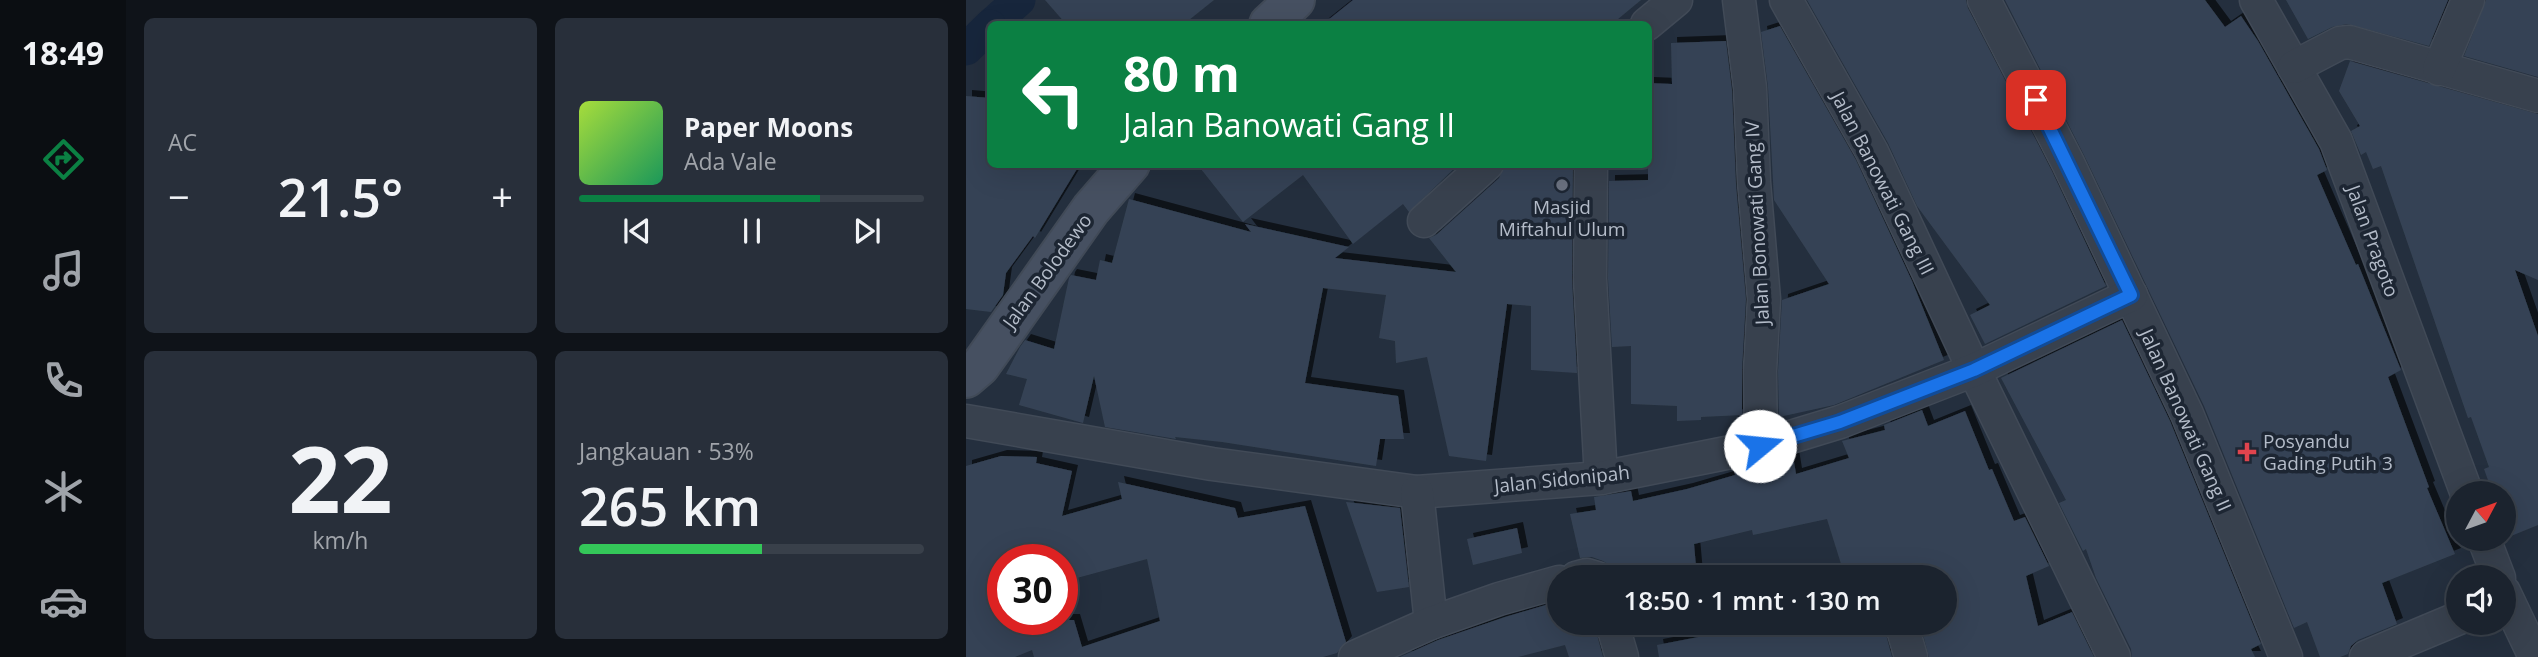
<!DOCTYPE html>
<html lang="id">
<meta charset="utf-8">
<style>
body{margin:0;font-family:"Open Sans",sans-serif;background:#282f3a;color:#f1f3f6;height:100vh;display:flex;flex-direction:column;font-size:26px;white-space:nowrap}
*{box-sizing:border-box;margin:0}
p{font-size:23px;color:#a0a4aa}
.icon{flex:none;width:38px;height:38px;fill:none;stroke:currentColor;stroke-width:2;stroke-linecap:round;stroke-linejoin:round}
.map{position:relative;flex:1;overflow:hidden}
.details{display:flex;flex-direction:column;gap:18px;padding:18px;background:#0f1319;width:840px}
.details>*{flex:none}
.banner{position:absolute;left:21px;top:21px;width:665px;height:147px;border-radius:10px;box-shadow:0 7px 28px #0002,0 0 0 2px #39404a;background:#0b8043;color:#fff;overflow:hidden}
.needle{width:46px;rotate:49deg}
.fabs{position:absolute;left:1480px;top:481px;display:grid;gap:14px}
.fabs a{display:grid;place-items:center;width:70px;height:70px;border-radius:50%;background:#1b232e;box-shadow:0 7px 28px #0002,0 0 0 2px #39404a;font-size:35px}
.speed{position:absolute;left:21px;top:544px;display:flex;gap:14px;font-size:35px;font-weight:700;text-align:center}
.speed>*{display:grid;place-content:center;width:91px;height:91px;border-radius:50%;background:#1b232e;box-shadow:0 7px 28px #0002,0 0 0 2px #39404a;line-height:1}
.speed .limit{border:10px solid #d22;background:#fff;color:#111}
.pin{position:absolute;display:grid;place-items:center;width:60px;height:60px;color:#fff;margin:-30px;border-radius:14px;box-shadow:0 4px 10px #0006}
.me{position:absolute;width:77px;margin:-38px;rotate:73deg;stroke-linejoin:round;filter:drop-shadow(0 0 5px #0008)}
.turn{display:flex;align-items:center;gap:24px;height:147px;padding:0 21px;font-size:32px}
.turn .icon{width:91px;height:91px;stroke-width:2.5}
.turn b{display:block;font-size:49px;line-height:60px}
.big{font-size:52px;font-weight:600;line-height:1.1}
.details .card{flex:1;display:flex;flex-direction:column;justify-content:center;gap:10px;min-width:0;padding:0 24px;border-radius:10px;background:#282f3a}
.details .dial{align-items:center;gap:0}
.dial b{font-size:91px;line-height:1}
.song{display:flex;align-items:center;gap:21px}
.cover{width:84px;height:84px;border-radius:10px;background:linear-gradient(135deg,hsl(80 70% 55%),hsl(150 70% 35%))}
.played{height:7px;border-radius:4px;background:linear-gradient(90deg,#0b8043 70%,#39404a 70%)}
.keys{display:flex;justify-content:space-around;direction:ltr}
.heat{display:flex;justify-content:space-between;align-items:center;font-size:38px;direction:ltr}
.charge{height:10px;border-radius:5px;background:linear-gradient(90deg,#34c759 53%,#39404a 0)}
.details .tiles{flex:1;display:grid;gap:18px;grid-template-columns:repeat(2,1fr)}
.trip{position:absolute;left:581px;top:565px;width:410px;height:70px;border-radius:35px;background:#1b232e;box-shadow:0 7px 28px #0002,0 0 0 2px #39404a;font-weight:600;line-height:70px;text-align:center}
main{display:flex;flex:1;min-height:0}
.tab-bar{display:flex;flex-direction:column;width:126px;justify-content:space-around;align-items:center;background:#0b0e12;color:#a0a4aa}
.tab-bar .icon{width:49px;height:49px}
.tab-bar .current{color:#0b8043}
.tab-bar b{font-size:32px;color:#f1f3f6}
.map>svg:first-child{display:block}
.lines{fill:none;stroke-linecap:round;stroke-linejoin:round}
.canal{stroke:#17263c;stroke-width:33}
.building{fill:#364354;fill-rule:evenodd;filter:url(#shadow)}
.street-casing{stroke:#414a57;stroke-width:35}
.secondary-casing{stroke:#414a57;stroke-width:42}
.street{stroke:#38414e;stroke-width:32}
.secondary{stroke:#465061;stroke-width:38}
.route-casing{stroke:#114b97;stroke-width:18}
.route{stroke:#1a73e8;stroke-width:12}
.worship-dot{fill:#6b7280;stroke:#1d2633;stroke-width:2.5}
.health-dot{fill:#e0444e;stroke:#1d2633;stroke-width:2.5}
.labels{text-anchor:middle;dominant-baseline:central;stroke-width:7;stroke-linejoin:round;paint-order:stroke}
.street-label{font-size:19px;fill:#b4bcc9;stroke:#1d2633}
.poi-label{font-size:19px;fill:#b4bcc9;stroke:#1d2633}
</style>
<main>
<nav class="tab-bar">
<b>18:49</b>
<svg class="icon current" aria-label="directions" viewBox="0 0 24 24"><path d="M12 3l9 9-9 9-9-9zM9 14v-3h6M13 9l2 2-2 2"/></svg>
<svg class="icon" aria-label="music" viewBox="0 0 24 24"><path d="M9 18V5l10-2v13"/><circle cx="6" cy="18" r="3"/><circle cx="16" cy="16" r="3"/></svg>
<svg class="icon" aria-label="phone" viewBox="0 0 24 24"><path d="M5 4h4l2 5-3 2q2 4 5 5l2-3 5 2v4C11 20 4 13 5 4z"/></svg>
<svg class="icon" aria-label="climate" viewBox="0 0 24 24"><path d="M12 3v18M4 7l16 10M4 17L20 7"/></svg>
<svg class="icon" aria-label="car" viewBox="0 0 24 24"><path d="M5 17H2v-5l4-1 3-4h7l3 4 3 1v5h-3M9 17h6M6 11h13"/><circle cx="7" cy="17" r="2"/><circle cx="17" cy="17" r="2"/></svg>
</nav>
<section class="details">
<div class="tiles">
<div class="card"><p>AC</p>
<div class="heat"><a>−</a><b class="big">21.5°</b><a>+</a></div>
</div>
<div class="card">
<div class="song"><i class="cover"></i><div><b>Paper Moons</b><p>Ada Vale</p></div></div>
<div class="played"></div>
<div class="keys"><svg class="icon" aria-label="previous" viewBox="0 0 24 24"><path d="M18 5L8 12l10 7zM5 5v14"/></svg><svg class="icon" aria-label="pause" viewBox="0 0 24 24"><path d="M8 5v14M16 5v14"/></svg><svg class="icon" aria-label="next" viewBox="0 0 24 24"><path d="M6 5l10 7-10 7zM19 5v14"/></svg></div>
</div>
<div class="card dial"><b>22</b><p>km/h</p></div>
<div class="card"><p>Jangkauan · 53%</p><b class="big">265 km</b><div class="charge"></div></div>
</div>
</section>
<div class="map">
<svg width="1572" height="657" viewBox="0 0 1572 657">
<defs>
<filter id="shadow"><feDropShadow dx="6" dy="-6" stdDeviation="0" flood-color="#0009"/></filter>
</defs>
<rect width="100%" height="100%" fill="#242f3e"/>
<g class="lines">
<g class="canal">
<polyline points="26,24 53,0"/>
<polyline points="0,49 24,26"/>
</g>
</g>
<g class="building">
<polygon points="79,0 248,0 218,24 100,24"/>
<polygon points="387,0 675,0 646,24 357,24"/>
<polygon points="841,0 1000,0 1002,8 1086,171 1140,286 1019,344 1004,315 1024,305 951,206 922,143"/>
<polygon points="1039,0 1239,0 1259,27 1275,16 1292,41 1353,149 1361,170 1351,175 1390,265 1392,264 1435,370 1422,377 1463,487 1461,488 1489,554 1416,583 1431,624 1392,640 1385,646 1382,654 1374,657 1354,657 1341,622 1328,628 1238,406 1118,155"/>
<polygon points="1320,0 1482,0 1463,46 1381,24 1366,27 1342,39"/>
<polygon points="1520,0 1572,0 1572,77 1498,56"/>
<polygon points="814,26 890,160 946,281 978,360 868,405 813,417 812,371 816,300 863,284 808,200 802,87 795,32"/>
<polygon points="760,41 766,90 770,184 780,299 776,370 776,415 735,417 735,420 711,421 711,406 665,404 665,346 646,347 642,279 643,181 682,180 682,83 706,84 705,43"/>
<polygon points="1384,61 1572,114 1572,280 1549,270 1572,336 1572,525 1545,536 1538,518 1538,494 1527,494 1518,469 1523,467 1505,417 1502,418 1415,166 1407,169 1400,152 1395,155 1385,131 1394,126 1373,91"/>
<polygon points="0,96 24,98 24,164 114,164 69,238 67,236 40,273 37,295 25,312 0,309"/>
<polygon points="231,164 493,164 443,212 437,204 387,244 337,175 277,222"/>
<polygon points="539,164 607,164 606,279 611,373 565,370 565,306 541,304 520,461 483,456 461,357 430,363 429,341 413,338 420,295 357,288 339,383 432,396 438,439 414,439 410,466 256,442 209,437 210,439 139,427 128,376 117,423 53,405 61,379 40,374 54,347 59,340 88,349 103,278 105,275 130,280 134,260 146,263 163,199 285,232 279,224 383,247 369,258 490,272 463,238 470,235 533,178"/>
<polygon points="1156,320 1204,421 1295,644 1285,649 1289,657 1166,657 1165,649 1130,578 1120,549 1117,551 1093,503 1100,500 1035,378"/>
<polygon points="956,410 962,426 999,411 1023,470 1026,469 1048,521 1059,517 1083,566 1060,576 1072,626 1106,612 1128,657 963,657 954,623 978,623 978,578 842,578 876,567 861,519 787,535 786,530 728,544 731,578 649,578 645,566 637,561 626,557 614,558 604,514 630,510 628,497 665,491 667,501 721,489 769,475 768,470 827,456 830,474 883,458 876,441 919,430 918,425"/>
<path d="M 35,456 L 71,457 L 70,463 L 106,471 L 96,516 L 156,499 L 152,482 L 269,508 L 272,518 L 339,506 L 380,642 L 371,653 L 357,657 L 68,657 L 66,650 L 49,657 L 0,657 L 0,466 ZM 181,559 L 194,621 L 116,647 L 108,620 L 37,620 L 37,560 L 96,560 L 96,582 Z"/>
<polygon points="380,502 434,508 443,587 411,592"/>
<polygon points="551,528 556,553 507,565 501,539"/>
<polygon points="593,601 593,623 628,623 637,657 603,657 599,645 552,657 434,657 472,640 539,617"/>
<polygon points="746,623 917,623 926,657 693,657 691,645 748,634"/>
</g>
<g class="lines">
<g class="street-casing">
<g id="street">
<polyline points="773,0 784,88 788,182 798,299 794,371 795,446"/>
<polyline points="820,0 906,152 1008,370 1148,657"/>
<polyline points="1018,0 1102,163 1221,414 1320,657"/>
<polyline points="1290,0 1370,141 1501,494"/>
<polyline points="681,24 710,0"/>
<polyline points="1328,67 1374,43 1383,42 1572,96"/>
<polyline points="1473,69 1502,0"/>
<polyline points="625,164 624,279 635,478"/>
<polyline points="458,221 521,164"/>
<polyline points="0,421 246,464 451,492 635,478 795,446 874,422 1008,370 1165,295"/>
<polyline points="451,492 465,623"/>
<polyline points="1518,539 1533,578"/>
<polyline points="610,578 621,575 631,578"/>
<polyline points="1538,592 1569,657"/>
<polyline points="646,623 656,657"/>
<polyline points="935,623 945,657"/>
<polyline points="389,657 465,623 533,599 593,582"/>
<polyline points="1400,657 1493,618"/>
</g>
</g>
<g class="secondary-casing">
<g id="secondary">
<polyline points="303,24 329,0"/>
<polyline points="0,378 14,366 125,209 164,164"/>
</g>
</g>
<use href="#street" class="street"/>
<use href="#secondary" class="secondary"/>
</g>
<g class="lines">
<g class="route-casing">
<polyline id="route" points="794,446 874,422 1008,370 1165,295 1070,100"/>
</g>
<use href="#route" class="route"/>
</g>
<circle class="worship-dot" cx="596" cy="185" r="7"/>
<path class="health-dot" d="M1277.5 441.5h7v7h7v7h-7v7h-7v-7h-7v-7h7z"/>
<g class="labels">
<g class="street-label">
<text transform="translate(917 183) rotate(63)">Jalan Banowati Gang III</text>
<text transform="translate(791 223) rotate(-93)">Jalan Bonowati Gang IV</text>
<text transform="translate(1407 241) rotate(70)">Jalan Pragoto</text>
<text transform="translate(81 271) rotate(-54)">Jalan Bolodewo</text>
<text transform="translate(1220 420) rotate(66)">Jalan Banowati Gang II</text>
<text transform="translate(596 479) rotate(-6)">Jalan Sidonipah</text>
</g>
<g class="poi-label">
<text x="596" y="207">Masjid<tspan x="596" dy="22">Miftahul Ulum</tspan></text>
<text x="1297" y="441" text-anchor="start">Posyandu<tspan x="1297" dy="22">Gading Putih 3</tspan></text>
</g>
</g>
</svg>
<div class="fabs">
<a><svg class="needle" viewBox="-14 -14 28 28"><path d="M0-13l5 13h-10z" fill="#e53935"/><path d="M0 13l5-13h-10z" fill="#a0a4aa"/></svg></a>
<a><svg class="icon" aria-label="sound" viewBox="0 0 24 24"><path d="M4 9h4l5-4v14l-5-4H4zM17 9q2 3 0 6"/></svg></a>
</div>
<div class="speed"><div class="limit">30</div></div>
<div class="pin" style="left:1070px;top:100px;background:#d93025"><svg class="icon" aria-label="arrive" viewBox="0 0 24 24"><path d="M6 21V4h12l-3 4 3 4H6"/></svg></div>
<svg class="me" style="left:794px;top:446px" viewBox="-20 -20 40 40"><circle r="19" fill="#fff"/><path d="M0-13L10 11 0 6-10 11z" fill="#1a73e8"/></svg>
<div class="trip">18:50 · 1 mnt · 130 m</div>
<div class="banner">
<div class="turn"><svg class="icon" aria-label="left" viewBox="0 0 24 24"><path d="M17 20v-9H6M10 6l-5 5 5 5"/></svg><div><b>80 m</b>Jalan Banowati Gang II</div></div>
</div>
</div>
</main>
